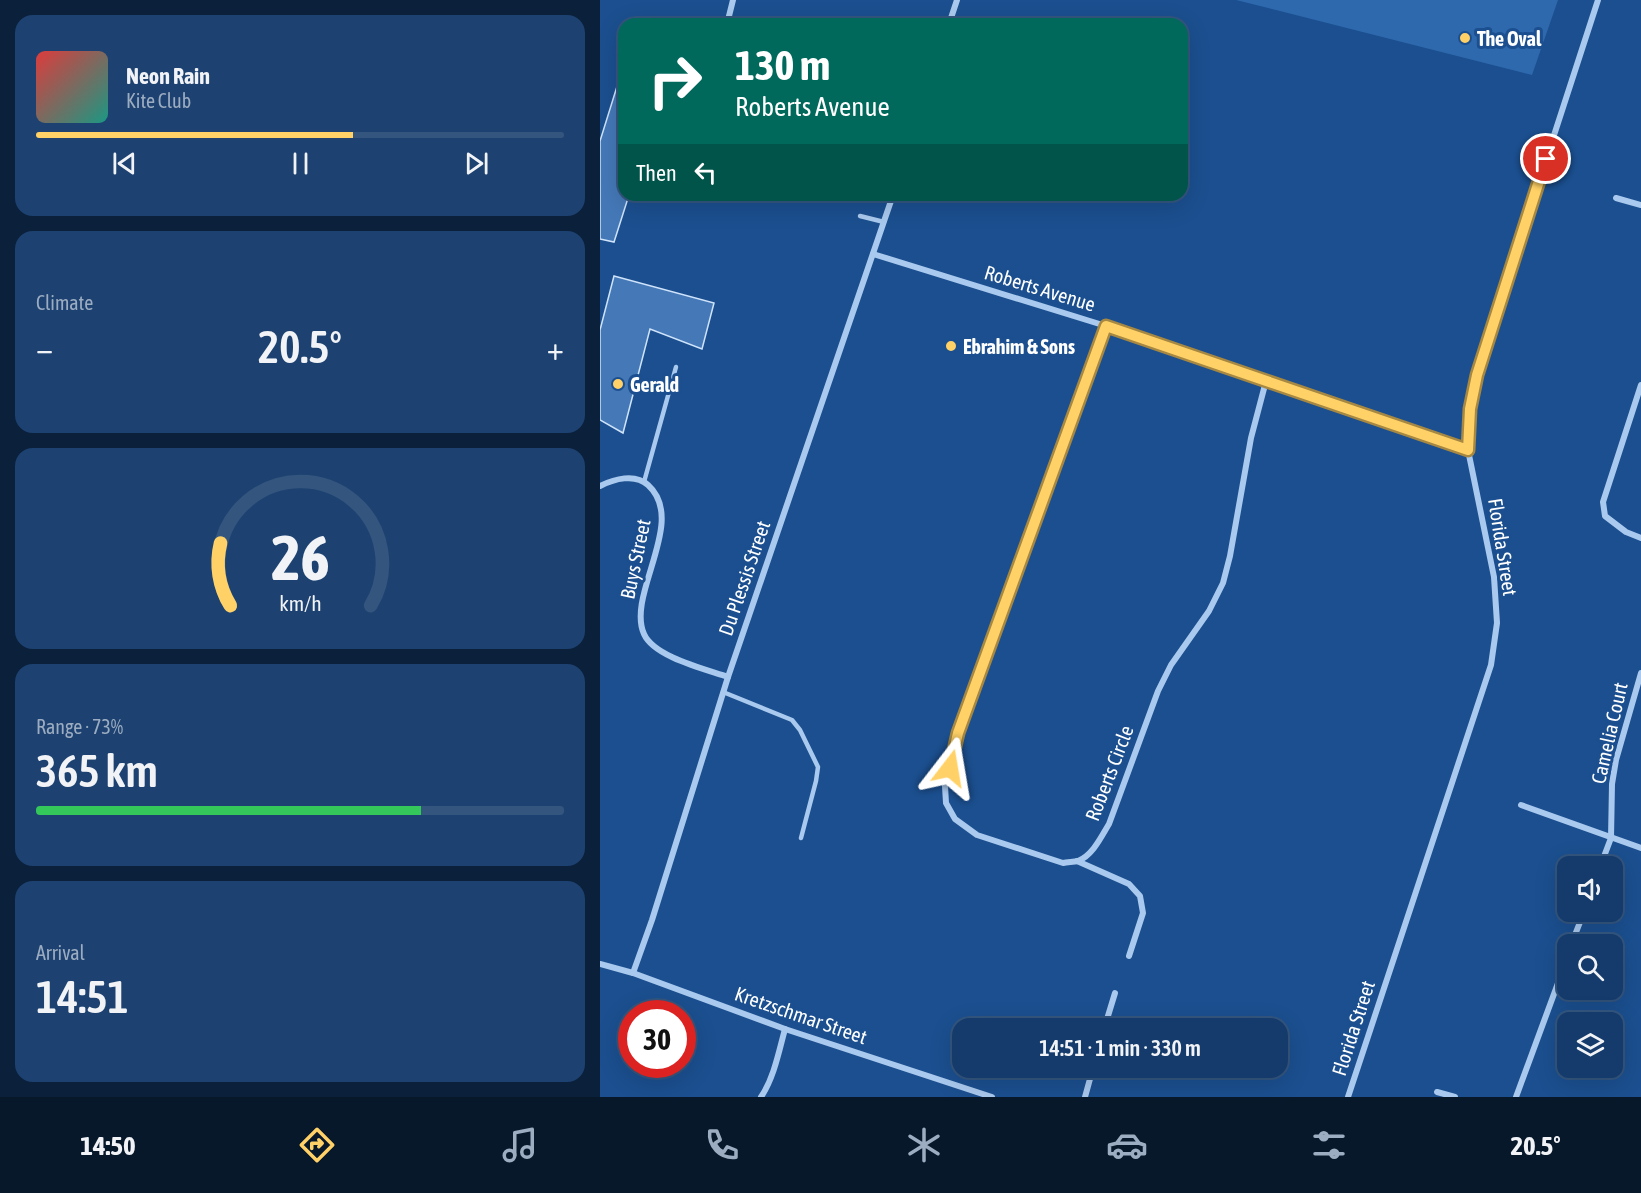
<!DOCTYPE html>
<meta charset="utf-8">
<style>
body{margin:0;font-family:"Asap Condensed",sans-serif;background:#1d4271;color:#f1f3f6;height:100vh;display:flex;flex-direction:column;font-size:22px;white-space:nowrap}
*{box-sizing:border-box;margin:0}
p{font-size:20px;color:#9dadc1}
.icon{flex:none;width:33px;height:33px;fill:none;stroke:currentColor;stroke-width:2;stroke-linecap:round;stroke-linejoin:round}
.map{position:relative;flex:1;overflow:hidden}
.sheet{display:flex;flex-direction:column;gap:15px;padding:15px;background:#0b203b;width:600px}
.sheet>*{flex:none}
.guide{position:absolute;left:18px;top:18px;width:570px;height:183px;border-radius:18px;box-shadow:0 6px 24px #0002,0 0 0 2px #33557e;background:#00695c;color:#fff;overflow:hidden}
.tools{position:absolute;left:957px;top:856px;display:grid;gap:12px}
.tools a{display:grid;place-items:center;width:66px;height:66px;border-radius:12px;background:#143b6b;box-shadow:0 6px 24px #0002,0 0 0 2px #33557e;font-size:30px}
.speed{position:absolute;left:18px;top:1000px;display:flex;gap:12px;font-size:30px;font-weight:700;text-align:center}
.speed>*{display:grid;place-content:center;width:78px;height:78px;border-radius:50%;background:#143b6b;box-shadow:0 6px 24px #0002,0 0 0 2px #33557e;line-height:1}
.speed .limit{border:9px solid #d22;background:#fff;color:#111}
.pin{position:absolute;display:grid;place-items:center;width:51px;height:51px;color:#fff;margin:-26px;border:3px solid #fff;border-radius:50%;box-shadow:0 2px 6px #0007}
.me{position:absolute;width:66px;margin:-33px;rotate:14deg;stroke-linejoin:round;filter:drop-shadow(0 0 4px #0008)}
.turn{display:flex;align-items:center;gap:21px;height:126px;padding:0 18px;font-size:27px}
.turn .icon{width:78px;height:78px;stroke-width:2.5}
.turn b{display:block;font-size:42px;line-height:51px}
.then{display:flex;align-items:center;height:57px;padding:0 18px;background:#0003;gap:12px;font-size:22px}
.big{font-size:45px;font-weight:600;line-height:1.1}
.sheet .tile{flex:1;display:flex;flex-direction:column;justify-content:center;gap:9px;min-width:0;padding:0 21px;border-radius:18px;background:#1d4271}
.sheet .dial{align-items:center;gap:0}
.dial svg{height:156px;overflow:visible;fill:none;stroke:#33557e;stroke-width:7;stroke-linecap:round;text-anchor:middle}
.dial text{fill:#f1f3f6;stroke:none}
.song{display:flex;align-items:center;gap:18px}
.cover{width:72px;height:72px;border-radius:9px;background:linear-gradient(135deg,hsl(0 70% 55%),hsl(170 70% 35%))}
.played{height:6px;border-radius:3px;background:linear-gradient(90deg,#ffd166 60%,#33557e 60%)}
.keys{display:flex;justify-content:space-around;direction:ltr}
.heat{display:flex;justify-content:space-between;align-items:center;font-size:33px;direction:ltr}
.charge{height:9px;border-radius:4px;background:linear-gradient(90deg,#34c759 73%,#33557e 0)}
.trip{position:absolute;left:352px;top:1018px;width:336px;height:60px;border-radius:18px;background:#143b6b;box-shadow:0 6px 24px #0002,0 0 0 2px #33557e;font-weight:600;line-height:60px;text-align:center}
.menu{display:flex;height:96px;justify-content:space-around;align-items:center;background:#08182b;color:#9dadc1}
.menu .icon{width:42px;height:42px}
.menu .current{color:#ffd166}
.menu b{font-size:27px;color:#f1f3f6}
main{display:flex;flex:1;min-height:0}
.map>svg:first-child{display:block}
.green{fill:#2e69ad}
.building{fill:#4478b7;stroke:#cfe3fa;stroke-width:1.5}
.lines{fill:none;stroke-linecap:round;stroke-linejoin:round}
.lane{stroke:#a9c9ee;stroke-width:4.5}
.street{stroke:#a9c9ee;stroke-width:6}
.route-casing{stroke:#a68842;stroke-width:15}
.route{stroke:#ffd166;stroke-width:10}
.poi-dot{fill:#ffd166;stroke:#1b4f8f;stroke-width:2}
.labels{text-anchor:middle;dominant-baseline:central;stroke-width:6;stroke-linejoin:round;paint-order:stroke}
.poi-label{font-size:20px;font-weight:bold;fill:#fff;stroke:#1b4f8f;text-anchor:start}
.street-label{font-size:20px;fill:#fff;stroke:#1b4f8f}
</style>
<main>
<section class="sheet">
<div class="tile">
<div class="song"><i class="cover"></i><div><b>Neon Rain</b><p>Kite Club</p></div></div>
<div class="played"></div>
<div class="keys"><svg class="icon" aria-label="previous" viewBox="0 0 24 24"><path d="M18 5L8 12l10 7zM5 5v14"/></svg><svg class="icon" aria-label="pause" viewBox="0 0 24 24"><path d="M8 5v14M16 5v14"/></svg><svg class="icon" aria-label="next" viewBox="0 0 24 24"><path d="M6 5l10 7-10 7zM19 5v14"/></svg></div>
</div>
<div class="tile"><p>Climate</p>
<div class="heat"><a>−</a><b class="big">20.5°</b><a>+</a></div>
</div>
<div class="tile dial"><svg viewBox="0 0 100 80">
<path d="M14 69A42 42 0 1 1 86 69"/>
<path d="M14 69A42 42 0 0 1 9 37" stroke="#ffd166"/>
<text x="50" y="56" font-size="32" font-weight="700">26</text>
<text x="50" y="72" font-size="11">km/h</text>
</svg></div>
<div class="tile"><p>Range · 73%</p><b class="big">365 km</b><div class="charge"></div></div>
<div class="tile"><p>Arrival</p><b class="big">14:51</b></div>
</section>
<div class="map">
<svg width="1041" height="1097" viewBox="0 0 1041 1097">
<rect width="100%" height="100%" fill="#1b4f8f"/>
<polygon class="green" points="636,0 958,0 932,75"/>
<g class="building">
<polygon points="24,64 24,195 29,195 14,242 0,239 0,141"/>
<polygon points="14,276 114,303 102,349 50,329 23,433 0,420 0,330"/>
</g>
<g class="lines">
<g class="lane">
<polyline points="260,216 284,222"/>
<polyline points="44,482 76,367"/>
<polyline points="123,692 192,720 200,730 218,767 216,781 201,838"/>
</g>
<g class="street">
<polyline points="127,24 133,0"/>
<polyline points="349,24 357,0"/>
<polyline points="1016,198 1041,205"/>
<polyline points="273,254 506,326 868,450"/>
<path d="M 506,326 L 358,733 L 345,786 L 346,803 L 355,819 L 377,835 L 463,863 C 467,862 473,862 478,861 C 493,855 501,837 509,824 L 558,691 L 571,665 L 609,611 L 623,583 L 630,556 L 651,438 L 666,381"/>
<polyline points="1041,385 1003,502 1005,516 1026,532 1041,538"/>
<path d="M 0,486 C 14,479 35,473 48,485 C 88,521 26,594 44,634 C 54,657 105,669 128,677"/>
<polyline points="921,805 1041,848"/>
<polyline points="477,861 529,884 540,896 543,913 529,956"/>
<polyline points="1000,867 1011,838 1012,784 1016,760 1041,673"/>
<polyline points="971,945 984,912"/>
<polyline points="0,964 33,973 185,1029 392,1097"/>
<polyline points="33,973 52,920 128,677 293,195"/>
<polyline points="504,1029 515,993"/>
<polyline points="837,1092 855,1097"/>
<path d="M 161,1097 C 174,1078 179,1051 185,1029"/>
<polyline points="485,1097 493,1068"/>
<polyline points="748,1097 891,665 897,623 894,577 868,450 870,409 877,375 902,295 998,0"/>
<polyline points="916,1097 968,956"/>
</g>
</g>
<g class="lines">
<g class="route-casing">
<polyline id="route" points="350,768 358,733 506,326 868,450 870,409 877,375 946,159"/>
</g>
<use href="#route" class="route"/>
</g>
<g class="poi-dot">
<circle cx="865" cy="38" r="6"/>
<circle cx="351" cy="346" r="6"/>
<circle cx="18" cy="384" r="6"/>
</g>
<g class="labels">
<g class="poi-label">
<text x="877" y="38">The Oval</text>
<text x="363" y="346">Ebrahim &amp; Sons</text>
<text x="30" y="384">Gerald</text>
</g>
<g class="street-label">
<text transform="translate(440 288) rotate(17)">Roberts Avenue</text>
<text transform="translate(903 547) rotate(81)">Florida Street</text>
<text transform="translate(35 559) rotate(-78)">Buys Street</text>
<text transform="translate(144 578) rotate(-71)">Du Plessis Street</text>
<text transform="translate(1009 733) rotate(-77)">Camelia Court</text>
<text transform="translate(509 773) rotate(-69)">Roberts Circle</text>
<text transform="translate(201 1015) rotate(19)">Kretzschmar Street</text>
<text transform="translate(753 1028) rotate(-72)">Florida Street</text>
</g>
</g>
</svg>
<div class="tools">
<a><svg class="icon" aria-label="sound" viewBox="0 0 24 24"><path d="M4 9h4l5-4v14l-5-4H4zM17 9q2 3 0 6"/></svg></a>
<a><svg class="icon" aria-label="search" viewBox="0 0 24 24"><circle cx="10" cy="10" r="6"/><path d="M15 15l6 6"/></svg></a>
<a><svg class="icon" aria-label="layers" viewBox="0 0 24 24"><path d="M12 4l9 5-9 5-9-5zM3 14l9 5 9-5"/></svg></a>
</div>
<div class="speed"><div class="limit">30</div></div>
<div class="pin" style="left:946px;top:159px;background:#d93025"><svg class="icon" aria-label="arrive" viewBox="0 0 24 24"><path d="M6 21V4h12l-3 4 3 4H6"/></svg></div>
<svg class="me" style="left:350px;top:768px" viewBox="-20 -20 40 40"><path d="M0-17L14 15 0 8-14 15z" fill="#ffd166" stroke="#fff" stroke-width="4"/></svg>
<div class="trip">14:51 · 1 min · 330 m</div>
<div class="guide">
<div class="turn"><svg class="icon" aria-label="right" viewBox="0 0 24 24"><path d="M7 20v-9h11M14 6l5 5-5 5"/></svg><div><b>130 m</b>Roberts Avenue</div></div>
<div class="then">Then<svg class="icon" aria-label="left" viewBox="0 0 24 24"><path d="M17 20v-9H6M10 6l-5 5 5 5"/></svg></div>
</div>
</div>
</main>
<nav class="menu">
<b>14:50</b>
<svg class="icon current" aria-label="directions" viewBox="0 0 24 24"><path d="M12 3l9 9-9 9-9-9zM9 14v-3h6M13 9l2 2-2 2"/></svg>
<svg class="icon" aria-label="music" viewBox="0 0 24 24"><path d="M9 18V5l10-2v13"/><circle cx="6" cy="18" r="3"/><circle cx="16" cy="16" r="3"/></svg>
<svg class="icon" aria-label="phone" viewBox="0 0 24 24"><path d="M5 4h4l2 5-3 2q2 4 5 5l2-3 5 2v4C11 20 4 13 5 4z"/></svg>
<svg class="icon" aria-label="climate" viewBox="0 0 24 24"><path d="M12 3v18M4 7l16 10M4 17L20 7"/></svg>
<svg class="icon" aria-label="car" viewBox="0 0 24 24"><path d="M5 17H2v-5l4-1 3-4h7l3 4 3 1v5h-3M9 17h6M6 11h13"/><circle cx="7" cy="17" r="2"/><circle cx="17" cy="17" r="2"/></svg>
<svg class="icon" aria-label="filters" viewBox="0 0 24 24"><path d="M4 7h16M4 17h16"/><circle cx="9" cy="7" r="2"/><circle cx="15" cy="17" r="2"/></svg>
<b>20.5°</b>
</nav>
